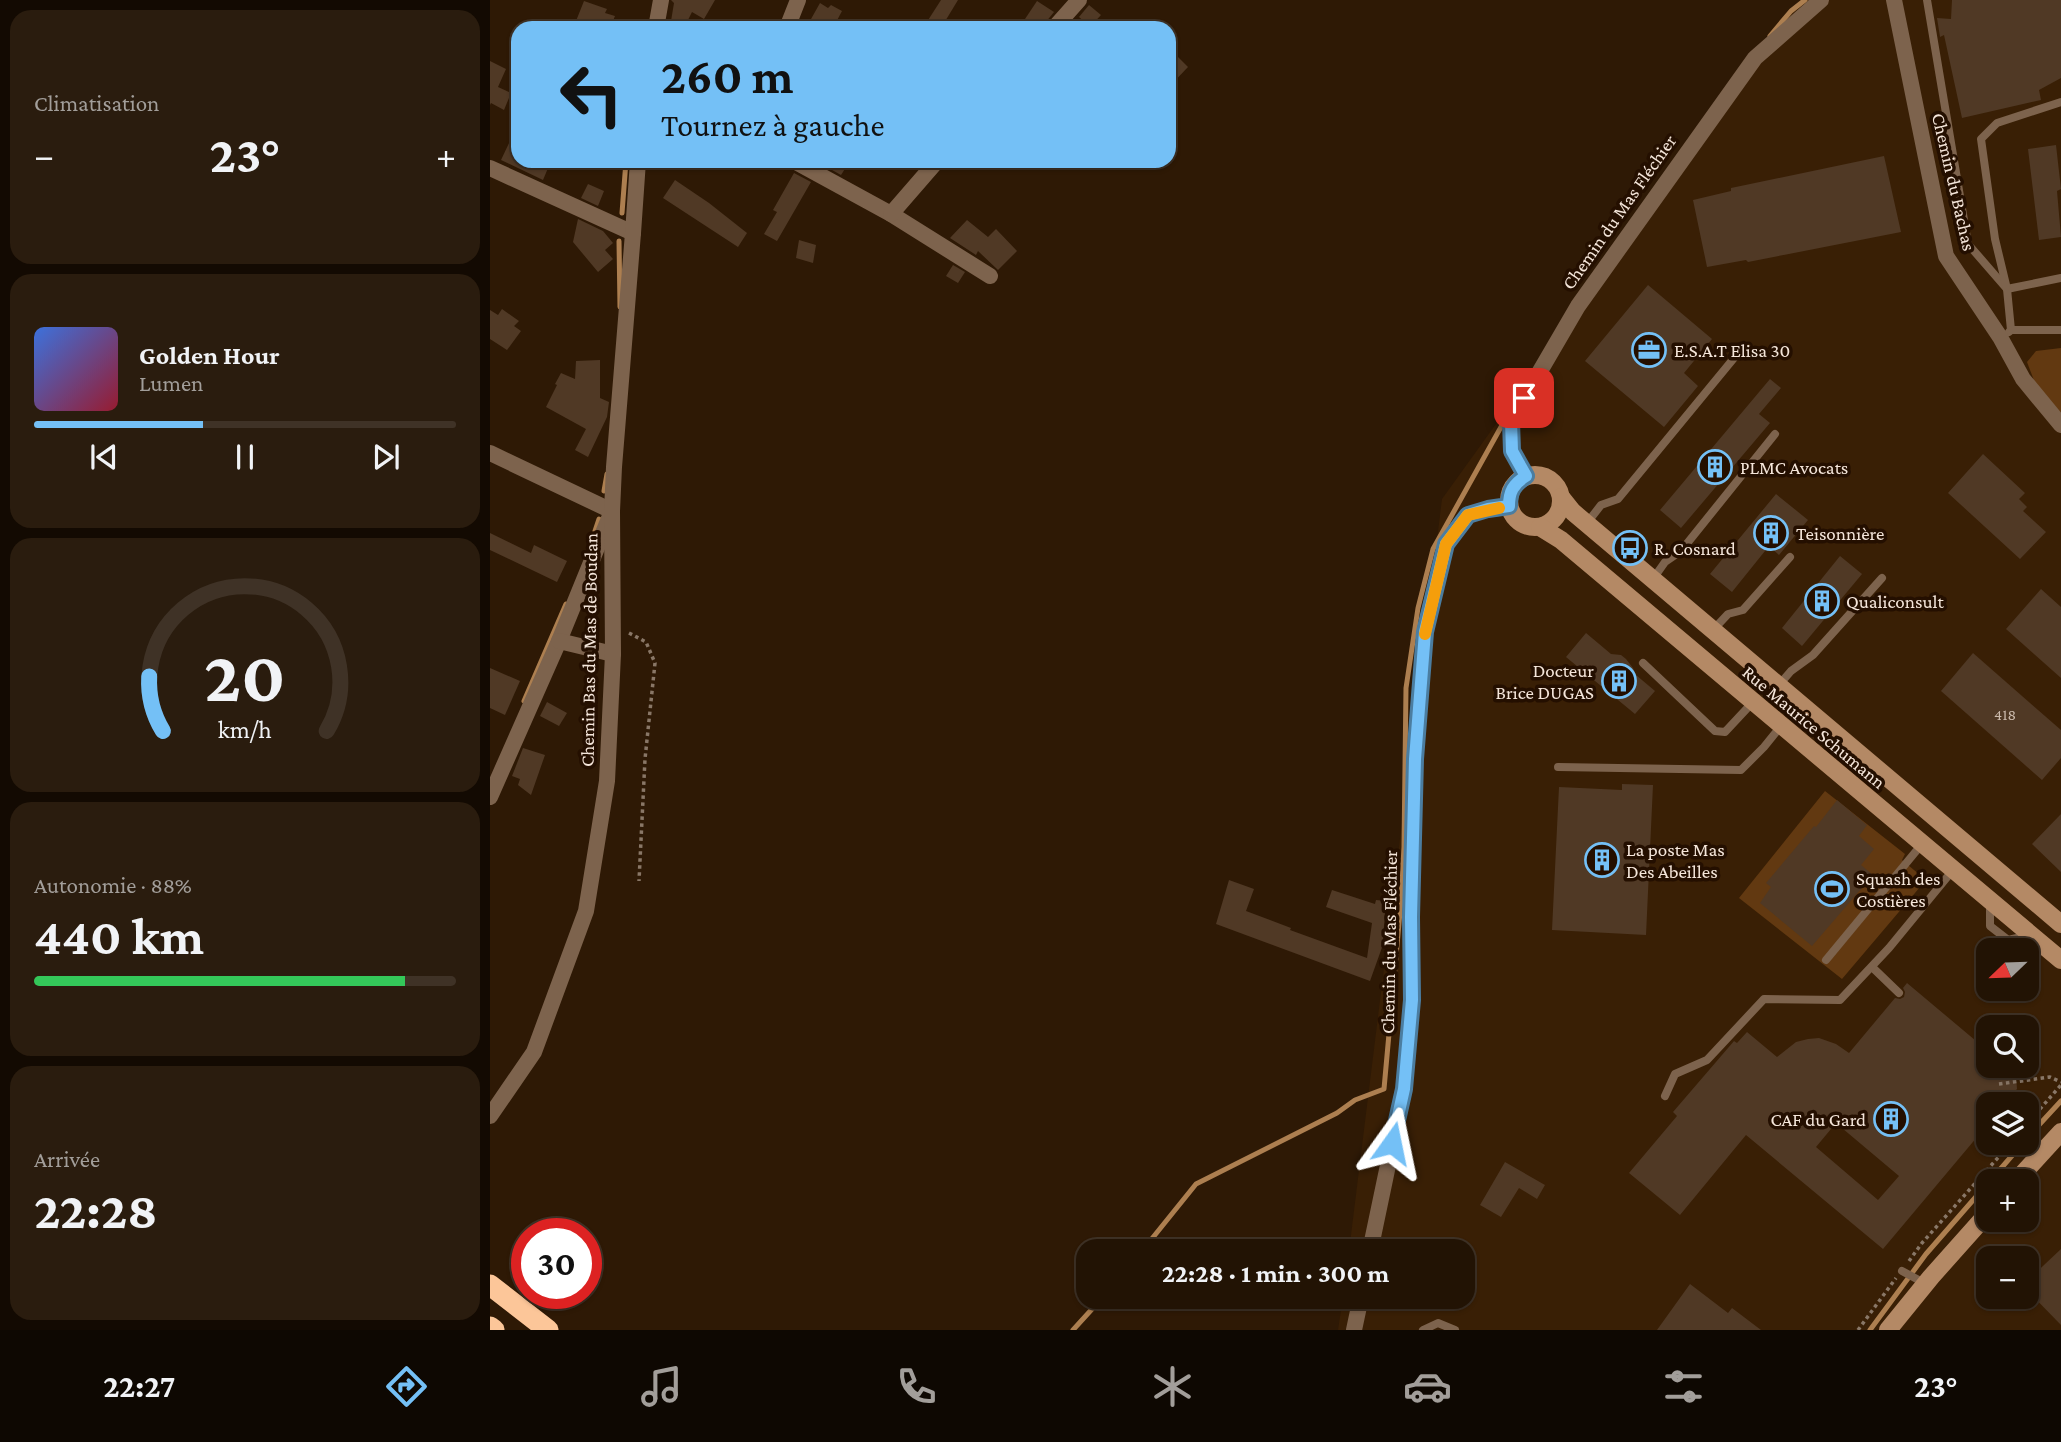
<!DOCTYPE html>
<html lang="fr">
<meta charset="utf-8">
<style>
body{margin:0;font-family:"Crimson Pro",serif;background:#2a1c0e;color:#f1f3f6;height:100vh;display:flex;flex-direction:column;font-size:26px;white-space:nowrap}
*{box-sizing:border-box;margin:0}
p{font-size:23px;color:#a29e9a}
.icon{flex:none;width:38px;height:38px;fill:none;stroke:currentColor;stroke-width:2;stroke-linecap:round;stroke-linejoin:round}
.map{position:relative;flex:1;overflow:hidden}
.drawer{display:flex;flex-direction:column;gap:10px;padding:10px;background:#130a02;width:490px}
.drawer>*{flex:none}
.guide{position:absolute;left:21px;top:21px;width:665px;height:147px;border-radius:21px;box-shadow:0 2px 5px #0004,0 0 0 2px #3f3226;background:#74c0f6;color:#111;overflow:hidden}
.needle{width:46px;rotate:247deg}
.fabs{position:absolute;left:1486px;top:938px;display:grid;gap:14px}
.fabs a{display:grid;place-items:center;width:63px;height:63px;border-radius:14px;background:#221304;box-shadow:0 2px 5px #0004,0 0 0 2px #3f3226;font-size:35px}
.speed{position:absolute;left:21px;top:1218px;display:flex;gap:14px;font-size:35px;font-weight:700;text-align:center}
.speed>*{display:grid;place-content:center;width:91px;height:91px;border-radius:50%;background:#221304;box-shadow:0 2px 5px #0004,0 0 0 2px #3f3226;line-height:1}
.speed .limit{border:10px solid #d22;background:#fff;color:#111}
.pin{position:absolute;display:grid;place-items:center;width:60px;height:60px;color:#fff;margin:-30px;border-radius:14px;box-shadow:0 4px 10px #0006}
.me{position:absolute;width:77px;margin:-38px;rotate:12deg;stroke-linejoin:round;filter:drop-shadow(0 0 5px #0008)}
.turn{display:flex;align-items:center;gap:24px;height:147px;padding:0 35px;font-size:32px}
.turn .icon{width:91px;height:91px;stroke-width:2.5}
.turn b{display:block;font-size:49px;line-height:60px}
.big{font-size:52px;font-weight:700;line-height:1.1}
.drawer .card{flex:1;display:flex;flex-direction:column;justify-content:center;gap:10px;min-width:0;padding:0 24px;border-radius:21px;background:#2a1c0e}
.drawer .dial{align-items:center;gap:0}
.dial svg{height:182px;overflow:visible;fill:none;stroke:#3f3226;stroke-width:7;stroke-linecap:round;text-anchor:middle}
.dial text{fill:#f1f3f6;stroke:none}
.song{display:flex;align-items:center;gap:21px}
.cover{width:84px;height:84px;border-radius:10px;background:linear-gradient(135deg,hsl(220 70% 55%),hsl(350 70% 35%))}
.played{height:7px;border-radius:4px;background:linear-gradient(90deg,#74c0f6 40%,#3f3226 40%)}
.keys{display:flex;justify-content:space-around;direction:ltr}
.heat{display:flex;justify-content:space-between;align-items:center;font-size:38px;direction:ltr}
.charge{height:10px;border-radius:5px;background:linear-gradient(90deg,#34c759 88%,#3f3226 0)}
.trip{position:absolute;left:586px;top:1239px;width:399px;height:70px;border-radius:21px;background:#221304;box-shadow:0 2px 5px #0004,0 0 0 2px #3f3226;font-weight:700;line-height:70px;text-align:center}
.dock{display:flex;height:112px;justify-content:space-around;align-items:center;background:#0e0802;color:#a29e9a}
.dock .icon{width:49px;height:49px}
.dock .on{color:#74c0f6}
.dock b{font-size:32px;color:#f1f3f6}
main{display:flex;flex:1;min-height:0}
.map>svg:first-child{display:block}
.built{fill:#391f05;fill-rule:evenodd}
.green{fill:#623911}
.lines{fill:none;stroke-linecap:round;stroke-linejoin:round}
.stream{stroke:#ad7f50;stroke-width:5}
.building{fill:#503925;fill-rule:evenodd}
.path{stroke:#897767;stroke-width:3.5;stroke-dasharray:3.5 3.5;stroke-linecap:butt}
.service{stroke:#7d634d;stroke-width:8}
.minor{stroke:#7d634d;stroke-width:16}
.secondary{stroke:#b48965;stroke-width:18}
.motorway{stroke:#fcc699;stroke-width:21}
.route-casing{stroke:#4b7da0;stroke-width:18}
.route{stroke:#74c0f6;stroke-width:12}
.slow{stroke:#f59e0b;stroke-width:12}
.labels{text-anchor:middle;dominant-baseline:central;stroke-width:7;stroke-linejoin:round;paint-order:stroke}
.number-label{font-size:16px;fill:#ccbbad}
.street-label{font-size:19px;fill:#f5e6da;stroke:#240f00}
.poi-label{font-size:19px;fill:#f5e6da;stroke:#240f00;text-anchor:start}
</style>
<main>
<section class="drawer">
<div class="card"><p>Climatisation</p>
<div class="heat"><a>−</a><b class="big">23°</b><a>+</a></div>
</div>
<div class="card">
<div class="song"><i class="cover"></i><div><b>Golden Hour</b><p>Lumen</p></div></div>
<div class="played"></div>
<div class="keys"><svg class="icon" aria-label="previous" viewBox="0 0 24 24"><path d="M18 5L8 12l10 7zM5 5v14"/></svg><svg class="icon" aria-label="pause" viewBox="0 0 24 24"><path d="M8 5v14M16 5v14"/></svg><svg class="icon" aria-label="next" viewBox="0 0 24 24"><path d="M6 5l10 7-10 7zM19 5v14"/></svg></div>
</div>
<div class="card dial"><svg viewBox="0 0 100 80">
<path d="M14 69A42 42 0 1 1 86 69"/>
<path d="M14 69A42 42 0 0 1 8 45" stroke="#74c0f6"/>
<text x="50" y="56" font-size="32" font-weight="700">20</text>
<text x="50" y="72" font-size="11">km/h</text>
</svg></div>
<div class="card"><p>Autonomie · 88%</p><b class="big">440 km</b><div class="charge"></div></div>
<div class="card"><p>Arrivée</p><b class="big">22:28</b></div>
</section>
<div class="map">
<svg width="1571" height="1330" viewBox="0 0 1571 1330">
<rect width="100%" height="100%" fill="#2e1905"/>
<path class="built" d="M 1311,0 L 1571,0 L 1571,1330 L 848,1330 L 853,1297 L 973,1297 L 973,1251 L 859,1251 L 952,499 ZM 1498,950 L 1536,950 L 1536,989 L 1498,989 ZM 1498,1027 L 1536,1027 L 1536,1066 L 1498,1066 ZM 1498,1104 L 1536,1104 L 1536,1143 L 1498,1143 ZM 1498,1181 L 1536,1181 L 1536,1220 L 1498,1220 ZM 1498,1258 L 1536,1258 L 1536,1297 L 1498,1297 Z"/>
<g class="green">
<polygon points="1571,348 1571,413 1545,383 1537,362 1546,351"/>
<polygon points="1335,791 1415,854 1412,860 1436,880 1352,979 1249,898"/>
</g>
<g class="lines">
<g class="stream">
<polyline points="1280,36 1301,11 1315,0"/>
<polyline points="132,213 136,161"/>
<polyline points="129,241 130,307"/>
<polyline points="114,491 117,474"/>
<polyline points="102,540 109,519"/>
<polyline points="34,701 76,604"/>
<polyline points="1536,1139 1571,1101"/>
<polyline points="1500,1181 1533,1143"/>
<polyline points="652,1251 706,1184 847,1113 865,1100 894,1089 911,901 914,847 916,688 928,608 943,549 1016,418"/>
<polyline points="583,1330 613,1297"/>
<polyline points="1380,1330 1436,1254 1498,1183"/>
</g>
</g>
<g class="building">
<polygon points="181,0 225,0 214,19 202,12 194,28 181,21 184,3"/>
<polygon points="451,0 468,0 451,28 433,28"/>
<polygon points="1462,0 1571,0 1571,78 1549,90 1551,100 1472,118 1454,35 1450,37 1447,18 1461,19"/>
<polygon points="94,1 117,9 115,13 125,16 120,28 103,28 86,21"/>
<polygon points="547,1 564,12 551,28 529,28"/>
<polygon points="330,3 338,8 341,5 352,11 343,28 316,28"/>
<polygon points="599,5 611,15 600,27 589,17"/>
<polygon points="679,48 698,67 679,87"/>
<polygon points="0,61 16,69 8,87 21,93 14,110 1,103 0,105"/>
<polygon points="28,124 28,161 61,161 53,180 11,160"/>
<polygon points="1566,145 1571,189 1567,191 1571,237 1549,240 1538,149"/>
<polygon points="1394,156 1411,232 1258,262 1256,260 1217,267 1203,200 1241,191 1241,188"/>
<polygon points="326,161 360,161 351,175"/>
<polygon points="304,173 321,182 287,241 274,234 287,212 283,210"/>
<polygon points="185,180 219,203 257,233 248,247 173,198"/>
<polygon points="98,184 114,191 108,206 91,198"/>
<polygon points="88,219 113,231 123,243 115,250 123,259 108,272 83,242"/>
<polygon points="477,220 498,237 506,229 527,251 508,270 488,251 486,255 460,238"/>
<polygon points="309,240 326,245 323,263 306,258"/>
<polygon points="463,265 475,272 468,283 456,276"/>
<polygon points="1158,285 1222,339 1194,373 1208,386 1174,427 1095,361"/>
<polygon points="12,309 29,321 24,326 31,331 17,350 0,339 0,310 8,315"/>
<polygon points="110,360 110,398 119,402 117,417 98,457 85,450 96,429 56,407 67,385 65,384 71,373 85,379 86,361"/>
<polygon points="1280,379 1291,388 1269,414 1280,423 1191,528 1170,510"/>
<polygon points="1493,454 1535,493 1529,499 1537,507 1533,511 1556,532 1530,559 1458,493"/>
<polygon points="1286,494 1318,520 1289,555 1279,546 1242,592 1220,574"/>
<polygon points="0,533 41,553 44,545 77,561 67,582 0,550"/>
<polygon points="1350,556 1372,574 1312,646 1292,628"/>
<polygon points="1551,589 1571,607 1571,678 1516,629"/>
<polygon points="1096,633 1121,654 1131,655 1136,659 1143,668 1146,675 1165,691 1145,714 1076,657"/>
<polygon points="1483,653 1571,730 1571,758 1552,780 1451,691"/>
<polygon points="0,668 30,681 15,715 0,708"/>
<polygon points="57,702 77,713 69,726 50,716"/>
<polygon points="33,748 55,755 41,795 28,785 30,779 22,776"/>
<polygon points="1132,784 1163,785 1156,935 1062,930 1069,787 1132,790"/>
<polygon points="1347,800 1377,825 1369,836 1384,849 1371,865 1383,875 1322,946 1270,903 1281,887 1276,883 1324,826 1326,827"/>
<polygon points="1571,814 1571,872 1542,844"/>
<polygon points="739,880 764,889 756,911 801,928 800,930 877,958 882,923 836,907 842,890 885,904 886,900 896,901 893,939 895,939 880,981 726,924"/>
<path d="M 1417,983 L 1498,1051 L 1498,1066 L 1515,1066 L 1526,1075 L 1527,1089 L 1514,1104 L 1498,1104 L 1498,1124 L 1393,1249 L 1256,1135 L 1190,1215 L 1139,1173 L 1187,1116 L 1183,1112 L 1244,1041 L 1247,1043 L 1257,1032 L 1287,1057 L 1306,1042 L 1318,1039 L 1329,1038 L 1346,1044 L 1359,1053 L 1405,998 L 1410,999 L 1414,997 L 1415,992 L 1413,988 ZM 1346,1123 L 1409,1176 L 1388,1200 L 1326,1147 Z"/>
<polygon points="1015,1162 1055,1185 1047,1199 1029,1188 1011,1217 990,1205"/>
<polygon points="1571,1249 1571,1325 1536,1289 1536,1282"/>
<polygon points="1200,1284 1238,1313 1242,1308 1271,1330 1167,1330"/>
</g>
<g class="lines">
<g class="path">
<polyline points="139,633 156,642 165,663 155,759 149,881"/>
<polyline points="1509,1084 1560,1077 1571,1082"/>
<polyline points="1536,1125 1571,1085"/>
<polyline points="1419,1261 1432,1243 1521,1143"/>
<polyline points="1368,1330 1406,1278"/>
</g>
<g class="service">
<polyline points="1437,0 1478,244 1517,289 1571,278"/>
<polyline points="1521,330 1517,289 1505,239 1491,139 1507,123 1571,102"/>
<polyline points="1519,332 1521,330 1571,330"/>
<polyline points="1097,523 1111,505 1128,499 1249,352"/>
<polyline points="1163,579 1175,562 1191,551 1285,434"/>
<polyline points="1223,630 1238,614 1253,610 1300,557"/>
<polyline points="1153,663 1225,731 1235,732 1263,702"/>
<polyline points="1289,685 1301,671 1323,655 1392,578"/>
<polyline points="1068,767 1251,770 1274,747 1291,726"/>
<polyline points="1500,904 1500,926 1518,940 1540,935"/>
<polyline points="1336,960 1432,844"/>
<polyline points="1382,967 1409,993"/>
<polyline points="1175,1096 1185,1074 1217,1060 1274,999 1350,1000 1399,948 1463,870"/>
<polyline points="1412,1271 1436,1284"/>
<polyline points="933,1330 948,1323 965,1330"/>
</g>
<g class="minor">
<polyline points="1404,0 1456,256 1510,337 1533,379 1571,425"/>
<polyline points="166,28 171,0"/>
<polyline points="297,28 308,0"/>
<polyline points="564,28 589,0"/>
<polyline points="304,161 401,214 500,276"/>
<polyline points="0,168 143,233"/>
<polyline points="401,214 447,161"/>
<polyline points="0,453 122,511 69,641 0,797"/>
<polyline points="1036,476 1022,451 1021,421 1088,306 1265,58 1331,0"/>
<polyline points="69,641 123,654"/>
<polyline points="0,1116 44,1052 96,911 117,781 123,654 122,511 124,467 143,233 148,161"/>
<polyline points="880,1251 914,1089 922,1000 921,917 925,759 935,632 956,544 978,515 998,509 1019,507"/>
<polyline points="864,1330 871,1297"/>
</g>
<g class="secondary">
<circle cx="1045" cy="501" r="26"/>
<polyline points="1071,497 1083,512 1571,924"/>
<polyline points="1050,527 1071,540 1571,960"/>
<polyline points="1526,1181 1571,1132"/>
<polyline points="1398,1330 1441,1277 1498,1213"/>
</g>
<g class="motorway">
<polyline points="0,1285 58,1330"/>
<polyline points="0,1327 4,1330"/>
</g>
</g>
<g class="lines">
<g class="route-casing">
<path id="route" d="M 902,1143 L 914,1089 L 922,1000 L 921,917 L 925,759 L 935,632 L 956,544 L 978,515 L 998,509 L 1019,506 C 1019,492 1023,484 1036,476 L 1022,451 L 1021,421 L 1034,398"/>
</g>
<use href="#route" class="route"/>
<polyline class="slow" points="935,634 956,544 978,515 1009,508"/>
</g>
<defs>
<g id="office-ring" transform="scale(1.75)"><circle r="9.5" fill="#240f00" stroke="#74c0f6" stroke-width="1.5"/><path d="M-6-3h4V-5.5h4V-3h4V5H-6ZM-1-4.5V-3h2v-1.5ZM-6 0V1H6V0Z" fill="#74c0f6"/></g>
<g id="building-ring" transform="scale(1.75)"><circle r="9.5" fill="#240f00" stroke="#74c0f6" stroke-width="1.5"/><path d="M-4-6H4V6H1V3H-1V6H-4ZM-2.5-4.3h1.7v1.8h-1.7ZM.8-4.3h1.7v1.8H.8ZM-2.5-1h1.7V.8h-1.7ZM.8-1h1.7V.8H.8Z" fill="#74c0f6"/></g>
<g id="bus-ring" transform="scale(1.75)"><circle r="9.5" fill="#240f00" stroke="#74c0f6" stroke-width="1.5"/><path d="M-5-6H5V4H4V6H2V4H-2V6H-4V4H-5ZM-3.5-4V0h7V-4ZM-3.5 1.2v1.5H-2V1.2ZM2 1.2v1.5H3.5V1.2Z" fill="#74c0f6"/></g>
<g id="stadium-ring" transform="scale(1.75)"><circle r="9.5" fill="#240f00" stroke="#74c0f6" stroke-width="1.5"/><path d="M0-5a6.5 5 0 1 0 0 10a6.5 5 0 1 0 0-10ZM-3.5-1.8h7v3.6h-7Z" fill="#74c0f6"/></g>
</defs>
<g fill-rule="evenodd">
<use href="#office-ring" x="1159" y="350"/>
<use href="#building-ring" x="1225" y="467"/>
<use href="#building-ring" x="1281" y="533"/>
<use href="#bus-ring" x="1140" y="548"/>
<use href="#building-ring" x="1332" y="601"/>
<use href="#building-ring" x="1129" y="681"/>
<use href="#building-ring" x="1112" y="860"/>
<use href="#stadium-ring" x="1342" y="889"/>
<use href="#building-ring" x="1401" y="1119"/>
</g>
<g class="labels">
<g class="number-label">
<text x="1515" y="714">418</text>
</g>
<g class="street-label">
<text transform="translate(1464 182) rotate(77)">Chemin du Bachas</text>
<text transform="translate(1129 212) rotate(-55)">Chemin du Mas Fléchier</text>
<text transform="translate(99 650) rotate(-89)">Chemin Bas du Mas de Boudan</text>
<text transform="translate(1324 727) rotate(40)">Rue Maurice Schumann</text>
<text transform="translate(899 942) rotate(-89)">Chemin du Mas Fléchier</text>
</g>
<g class="poi-label">
<text x="1184" y="350">E.S.A.T Elisa 30</text>
<text x="1250" y="467">PLMC Avocats</text>
<text x="1306" y="533">Teisonnière</text>
<text x="1164" y="548">R. Cosnard</text>
<text x="1356" y="601">Qualiconsult</text>
<text x="1104" y="670" text-anchor="end">Docteur<tspan x="1104" dy="22">Brice DUGAS</tspan></text>
<text x="1136" y="849">La poste Mas<tspan x="1136" dy="22">Des Abeilles</tspan></text>
<text x="1366" y="878">Squash des<tspan x="1366" dy="22">Costières</tspan></text>
<text x="1376" y="1119" text-anchor="end">CAF du Gard</text>
</g>
</g>
</svg>
<div class="fabs">
<a><svg class="needle" viewBox="-14 -14 28 28"><path d="M0-13l5 13h-10z" fill="#e53935"/><path d="M0 13l5-13h-10z" fill="#a29e9a"/></svg></a>
<a><svg class="icon" aria-label="search" viewBox="0 0 24 24"><circle cx="10" cy="10" r="6"/><path d="M15 15l6 6"/></svg></a>
<a><svg class="icon" aria-label="layers" viewBox="0 0 24 24"><path d="M12 4l9 5-9 5-9-5zM3 14l9 5 9-5"/></svg></a>
<a>+</a>
<a>−</a>
</div>
<div class="speed"><div class="limit">30</div></div>
<div class="pin" style="left:1034px;top:398px;background:#d93025"><svg class="icon" aria-label="arrive" viewBox="0 0 24 24"><path d="M6 21V4h12l-3 4 3 4H6"/></svg></div>
<svg class="me" style="left:902px;top:1143px" viewBox="-20 -20 40 40"><path d="M0-17L14 15 0 8-14 15z" fill="#74c0f6" stroke="#fff" stroke-width="4"/></svg>
<div class="trip">22:28 · 1 min · 300 m</div>
<div class="guide">
<div class="turn"><svg class="icon" aria-label="left" viewBox="0 0 24 24"><path d="M17 20v-9H6M10 6l-5 5 5 5"/></svg><div><b>260 m</b>Tournez à gauche</div></div>
</div>
</div>
</main>
<nav class="dock">
<b>22:27</b>
<svg class="icon on" aria-label="directions" viewBox="0 0 24 24"><path d="M12 3l9 9-9 9-9-9zM9 14v-3h6M13 9l2 2-2 2"/></svg>
<svg class="icon" aria-label="music" viewBox="0 0 24 24"><path d="M9 18V5l10-2v13"/><circle cx="6" cy="18" r="3"/><circle cx="16" cy="16" r="3"/></svg>
<svg class="icon" aria-label="phone" viewBox="0 0 24 24"><path d="M5 4h4l2 5-3 2q2 4 5 5l2-3 5 2v4C11 20 4 13 5 4z"/></svg>
<svg class="icon" aria-label="climate" viewBox="0 0 24 24"><path d="M12 3v18M4 7l16 10M4 17L20 7"/></svg>
<svg class="icon" aria-label="car" viewBox="0 0 24 24"><path d="M5 17H2v-5l4-1 3-4h7l3 4 3 1v5h-3M9 17h6M6 11h13"/><circle cx="7" cy="17" r="2"/><circle cx="17" cy="17" r="2"/></svg>
<svg class="icon" aria-label="filters" viewBox="0 0 24 24"><path d="M4 7h16M4 17h16"/><circle cx="9" cy="7" r="2"/><circle cx="15" cy="17" r="2"/></svg>
<b>23°</b>
</nav>
